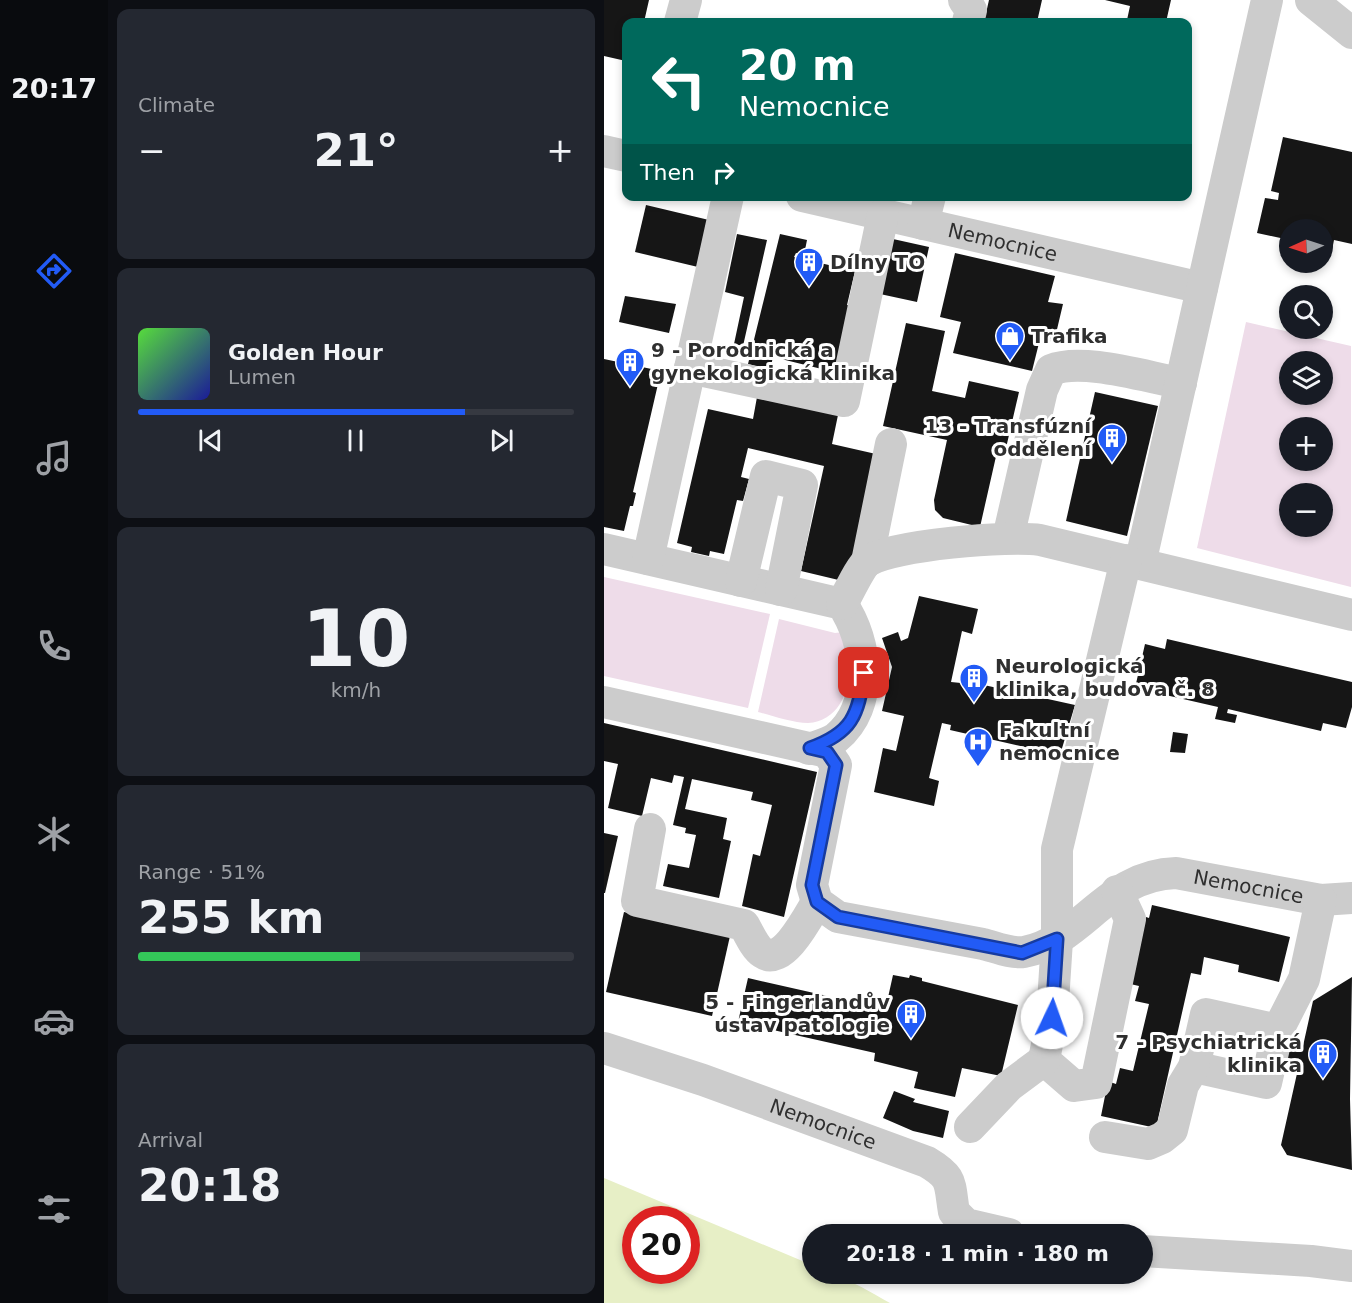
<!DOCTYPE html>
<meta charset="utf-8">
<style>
body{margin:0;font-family:"DejaVu Sans",sans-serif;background:#242831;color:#f1f3f6;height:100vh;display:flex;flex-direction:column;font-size:22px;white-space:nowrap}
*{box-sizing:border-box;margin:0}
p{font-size:20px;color:#9ea1a6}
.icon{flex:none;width:33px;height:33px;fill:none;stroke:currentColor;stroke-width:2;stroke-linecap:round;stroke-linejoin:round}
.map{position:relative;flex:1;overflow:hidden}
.panel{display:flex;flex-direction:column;gap:9px;padding:9px;background:#0d0f14;width:496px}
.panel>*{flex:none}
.top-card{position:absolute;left:18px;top:18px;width:570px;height:183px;border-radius:12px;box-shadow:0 3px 9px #0003;background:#00695c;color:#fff;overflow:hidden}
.needle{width:39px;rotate:267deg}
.controls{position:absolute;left:675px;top:219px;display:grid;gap:12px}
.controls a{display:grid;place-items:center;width:54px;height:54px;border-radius:50%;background:#171b24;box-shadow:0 3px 9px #0003;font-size:30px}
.speed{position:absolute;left:18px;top:1206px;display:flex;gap:12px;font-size:30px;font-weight:700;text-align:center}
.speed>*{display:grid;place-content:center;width:78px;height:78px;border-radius:50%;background:#171b24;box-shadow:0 3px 9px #0003;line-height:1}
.speed .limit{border:9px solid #d22;background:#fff;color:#111}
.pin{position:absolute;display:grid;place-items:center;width:51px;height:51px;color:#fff;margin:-26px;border-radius:12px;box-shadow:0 3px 9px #0006}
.me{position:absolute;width:66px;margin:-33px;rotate:3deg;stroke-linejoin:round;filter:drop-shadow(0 0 4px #0008)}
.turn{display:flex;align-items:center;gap:21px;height:126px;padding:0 18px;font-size:27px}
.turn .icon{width:78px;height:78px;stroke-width:2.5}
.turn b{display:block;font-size:42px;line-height:51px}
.then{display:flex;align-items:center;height:57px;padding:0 18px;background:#0003;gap:12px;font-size:22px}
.big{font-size:45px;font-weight:600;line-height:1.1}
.panel .widget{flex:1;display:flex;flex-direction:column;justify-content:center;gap:9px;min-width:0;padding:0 21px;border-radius:12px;background:#242831}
.panel .dial{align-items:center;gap:0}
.dial b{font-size:78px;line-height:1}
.song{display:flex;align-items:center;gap:18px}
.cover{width:72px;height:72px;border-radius:9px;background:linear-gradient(135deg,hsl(110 70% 55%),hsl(240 70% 35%))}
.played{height:6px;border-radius:3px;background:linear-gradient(90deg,#225bf6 75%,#363941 75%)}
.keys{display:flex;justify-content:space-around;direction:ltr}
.heat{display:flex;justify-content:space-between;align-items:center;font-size:33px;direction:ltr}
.charge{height:9px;border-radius:4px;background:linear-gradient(90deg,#34c759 51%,#363941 0)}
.trip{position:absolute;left:198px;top:1224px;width:351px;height:60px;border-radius:30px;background:#171b24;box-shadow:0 3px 9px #0003;font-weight:600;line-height:60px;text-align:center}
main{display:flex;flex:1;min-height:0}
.tabs{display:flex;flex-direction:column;width:108px;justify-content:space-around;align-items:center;background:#090b0e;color:#9ea1a6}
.tabs .icon{width:42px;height:42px}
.tabs .selected{color:#225bf6}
.tabs b{font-size:27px;color:#f1f3f6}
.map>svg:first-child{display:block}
.green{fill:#eedce9;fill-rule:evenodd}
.water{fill:#e7efc6;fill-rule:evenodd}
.building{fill:#161616}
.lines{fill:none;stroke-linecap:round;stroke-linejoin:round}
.minor{stroke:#ccc;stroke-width:32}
.route-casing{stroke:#163ba0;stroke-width:15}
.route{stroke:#225bf6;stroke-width:10}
.labels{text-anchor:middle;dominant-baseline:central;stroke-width:6;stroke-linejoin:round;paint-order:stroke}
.street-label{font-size:20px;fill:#2f2f2f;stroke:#fff}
.poi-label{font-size:20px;font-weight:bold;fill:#2f2f2f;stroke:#fff;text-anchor:start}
</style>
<main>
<nav class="tabs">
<b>20:17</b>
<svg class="icon selected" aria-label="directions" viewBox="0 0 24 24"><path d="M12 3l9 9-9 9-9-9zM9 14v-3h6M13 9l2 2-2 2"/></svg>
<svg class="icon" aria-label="music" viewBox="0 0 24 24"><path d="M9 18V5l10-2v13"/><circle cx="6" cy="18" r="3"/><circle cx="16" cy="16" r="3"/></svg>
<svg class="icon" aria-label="phone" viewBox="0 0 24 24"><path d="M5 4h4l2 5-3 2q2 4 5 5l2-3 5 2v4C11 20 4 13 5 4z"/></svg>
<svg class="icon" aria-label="climate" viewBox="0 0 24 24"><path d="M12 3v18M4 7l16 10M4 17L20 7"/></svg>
<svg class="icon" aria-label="car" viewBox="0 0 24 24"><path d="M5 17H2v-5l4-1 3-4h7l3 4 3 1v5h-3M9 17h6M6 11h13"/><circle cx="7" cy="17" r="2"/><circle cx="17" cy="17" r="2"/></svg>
<svg class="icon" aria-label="filters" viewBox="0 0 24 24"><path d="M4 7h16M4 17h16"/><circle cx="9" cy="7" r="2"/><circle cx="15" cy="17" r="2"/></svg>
</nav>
<section class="panel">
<div class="widget"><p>Climate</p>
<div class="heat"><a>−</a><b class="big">21°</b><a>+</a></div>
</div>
<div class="widget">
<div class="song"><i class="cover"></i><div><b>Golden Hour</b><p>Lumen</p></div></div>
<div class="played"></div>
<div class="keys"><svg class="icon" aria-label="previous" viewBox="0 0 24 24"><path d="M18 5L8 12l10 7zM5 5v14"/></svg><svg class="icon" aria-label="pause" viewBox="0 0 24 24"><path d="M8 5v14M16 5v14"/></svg><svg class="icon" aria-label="next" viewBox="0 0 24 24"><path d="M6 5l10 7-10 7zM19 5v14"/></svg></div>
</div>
<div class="widget dial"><b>10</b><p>km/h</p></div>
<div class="widget"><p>Range · 51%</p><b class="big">255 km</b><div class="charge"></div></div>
<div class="widget"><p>Arrival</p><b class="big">20:18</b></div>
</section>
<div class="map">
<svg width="748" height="1303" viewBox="0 0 748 1303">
<rect width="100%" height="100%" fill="#fff"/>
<g class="green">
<path d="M 642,322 L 747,346 L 747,587 L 593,548 ZM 686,362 L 718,362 L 718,394 L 686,394 ZM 686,428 L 718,428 L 718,460 L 686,460 ZM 686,494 L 718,494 L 718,526 L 686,526 Z"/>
<polygon points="0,577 166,614 144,708 0,676"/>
<path d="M 175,619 L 231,633 L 239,632 C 241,642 246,654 246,664 C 247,690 234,722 204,723 C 189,723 169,716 154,712 Z"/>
</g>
<path class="water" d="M 0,1178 L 208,1265 L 208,1274 C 240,1274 259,1288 286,1303 L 0,1303 ZM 32,1220 L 82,1220 L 82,1270 L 32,1270 Z"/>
<g class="building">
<polygon points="0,0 45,0 40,22 22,22 22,61 0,56"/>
<polygon points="385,0 438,0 433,22 380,22"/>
<polygon points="501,0 567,0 562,22 523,20 526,6"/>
<polygon points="679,137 748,152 748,244 730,240 728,250 718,248 718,230 686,230 686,240 653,233 661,198 674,200 675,193 667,191"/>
<polygon points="42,205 105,220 94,267 31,252"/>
<polygon points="133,234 163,240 139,346 130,344 140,297 121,292"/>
<polygon points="176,234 203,240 200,255 192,253 190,257 251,271 243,305 249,306 234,373 169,357 166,370 144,364"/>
<polygon points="289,239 325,247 313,302 276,294"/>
<polygon points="351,253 451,276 444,302 459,304 450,342 436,339 428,371 349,353 357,322 336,317"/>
<polygon points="21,296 72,304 65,333 15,322"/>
<polygon points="302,323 341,331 328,391 361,398 365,381 415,392 402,448 393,452 376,527 339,518 331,510 330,500 343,440 279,426"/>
<polygon points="0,359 57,371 29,492 32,493 29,506 26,506 20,531 0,527"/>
<polygon points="491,392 554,406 523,536 462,521"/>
<polygon points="153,397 234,415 228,444 272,454 243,582 197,571 220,466 203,462 144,448 137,477 145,479 139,501 133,500 120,554 106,551 105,556 87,552 88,547 73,543 104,409 149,419"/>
<polygon points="315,596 374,609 368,634 358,631 347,682 357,683 357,680 471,705 456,755 346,730 347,725 338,723 325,778 335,781 330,806 270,792 279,748 292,751 300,716 278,711 288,667 278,638 294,632 297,641 304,638"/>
<polygon points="563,639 748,682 748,707 742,728 719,723 717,731 624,709 623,713 633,715 631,723 611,719 614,707 531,688 541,644 561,649"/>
<polygon points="0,723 213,772 180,917 138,906 149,854 156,856 168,805 147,800 149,792 88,779 81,809 123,818 119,839 127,841 115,898 59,886 64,864 85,868 92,835 81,833 82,828 69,825 80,777 70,775 68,783 47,778 38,816 4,808 14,764 0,761"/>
<polygon points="569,732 584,734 581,753 566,752"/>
<polygon points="0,833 14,836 1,893 0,893"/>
<polygon points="548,905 686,937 675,982 634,972 635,965 600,957 597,975 587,973 552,1128 497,1116 501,1096 497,1095 500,1080 512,1084 516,1068 529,1071 545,1004 531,1001 535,986 522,983 531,970 542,917 545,918"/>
<polygon points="20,912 126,936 108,1016 2,992"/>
<polygon points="289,975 305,978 306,975 318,978 318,981 414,1005 397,1076 358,1068 351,1097 310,1088 314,1072 270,1061 271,1053 134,1022 144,978 272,1007 274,1000 283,1002"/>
<polygon points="748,977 746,1099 748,1170 683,1155 677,1145 694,1069 677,1065 683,1042 699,1046 709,1001"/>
<polygon points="290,1091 311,1099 309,1102 345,1111 339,1138 309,1131 279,1118"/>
</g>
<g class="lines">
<g class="minor">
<polyline points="360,0 367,10 364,22"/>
<polyline points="707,0 748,33"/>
<polyline points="76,22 82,0"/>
<polyline points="0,151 22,156"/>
<path id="s1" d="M 198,196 L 598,288"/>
<polyline points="319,224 326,196"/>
<polyline points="86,368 240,401 279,215"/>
<path d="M 404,538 L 438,390 L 447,370 C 478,357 542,377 577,383"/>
<path d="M 0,549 L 238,604 C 264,642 271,706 232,738 C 225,743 213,746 205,749"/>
<polyline points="44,559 124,196"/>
<polyline points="263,562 287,444"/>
<polyline points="536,564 663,0"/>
<polyline points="137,581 162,476 198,485 177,590"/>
<path d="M 238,604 C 244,594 256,567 264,561 C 288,545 407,535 436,540 L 748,615"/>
<path id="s2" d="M 0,702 L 223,752 L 232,765 L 208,885 L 213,902 L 234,917 C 283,926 331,935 379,944 C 391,947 408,954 420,952 C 479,941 502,875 572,873 L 717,900 L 748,898"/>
<path d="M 46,829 L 33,901 L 140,925 C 145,934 151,948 159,953 C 179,967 205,915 213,902"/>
<polyline points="513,891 526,919 492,1083 470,1086 440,1060 448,1018 453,940 453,849 522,560"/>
<polyline points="674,1030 602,1014 590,1067 662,1083 674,1030 700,979 717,900"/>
<path id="s3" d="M 0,1048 L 99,1080 L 323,1162 C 350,1178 345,1183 350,1212 L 362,1224 L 405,1234"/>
<polyline points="366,1127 405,1086 440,1060"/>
<polyline points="501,1137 544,1144 558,1138 568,1130 579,1085 590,1067"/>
<polyline points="538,1251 707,1261 748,1266"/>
</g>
</g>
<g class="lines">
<g class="route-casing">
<path id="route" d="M 260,673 C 254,716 248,733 206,748 L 223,752 L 232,765 L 208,885 L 213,902 L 234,917 L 418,953 L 453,939 L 448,1018"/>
</g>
<use href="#route" class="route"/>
</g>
<defs>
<g id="building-pin" transform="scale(1.5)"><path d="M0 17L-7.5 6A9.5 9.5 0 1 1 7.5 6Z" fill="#225bf6" stroke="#fff"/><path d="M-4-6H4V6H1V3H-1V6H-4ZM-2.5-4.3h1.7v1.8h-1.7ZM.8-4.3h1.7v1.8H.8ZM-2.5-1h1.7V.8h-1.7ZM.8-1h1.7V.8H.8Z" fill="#fff"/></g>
<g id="shop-pin" transform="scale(1.5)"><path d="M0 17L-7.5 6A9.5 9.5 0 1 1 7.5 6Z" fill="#225bf6" stroke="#fff"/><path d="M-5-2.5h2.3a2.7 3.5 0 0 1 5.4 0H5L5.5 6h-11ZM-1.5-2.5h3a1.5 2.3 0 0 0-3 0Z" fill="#fff"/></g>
<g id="hospital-pin" transform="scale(1.5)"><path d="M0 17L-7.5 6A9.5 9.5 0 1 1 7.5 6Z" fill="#225bf6" stroke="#fff"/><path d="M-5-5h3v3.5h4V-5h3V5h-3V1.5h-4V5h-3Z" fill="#fff"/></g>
</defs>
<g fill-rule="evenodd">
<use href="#building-pin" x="205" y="262"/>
<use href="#shop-pin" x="406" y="336"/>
<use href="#building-pin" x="26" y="362"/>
<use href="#building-pin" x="508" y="438"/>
<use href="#building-pin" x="370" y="678"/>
<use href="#hospital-pin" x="374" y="742"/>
<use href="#building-pin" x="307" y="1014"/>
<use href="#building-pin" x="719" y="1054"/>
</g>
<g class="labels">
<g class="street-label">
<text stroke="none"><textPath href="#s1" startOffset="206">Nemocnice</textPath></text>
<text stroke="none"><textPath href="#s2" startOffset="848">Nemocnice</textPath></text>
<text stroke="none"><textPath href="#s3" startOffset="232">Nemocnice</textPath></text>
</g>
<g class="poi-label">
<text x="226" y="262">Dílny TO</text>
<text x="427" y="336">Trafika</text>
<text x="47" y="350">9 - Porodnická a<tspan x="47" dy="23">gynekologická klinika</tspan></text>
<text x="487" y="426" text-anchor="end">13 - Transfúzní<tspan x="487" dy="23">oddělení</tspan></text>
<text x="391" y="666">Neurologická<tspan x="391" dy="23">klinika, budova č. 8</tspan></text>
<text x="395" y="730">Fakultní<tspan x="395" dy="23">nemocnice</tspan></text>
<text x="286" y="1002" text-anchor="end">5 - Fingerlandův<tspan x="286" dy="23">ústav patologie</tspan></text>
<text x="698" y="1042" text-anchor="end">7 - Psychiatrická<tspan x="698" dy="23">klinika</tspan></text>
</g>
</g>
</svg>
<div class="controls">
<a><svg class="needle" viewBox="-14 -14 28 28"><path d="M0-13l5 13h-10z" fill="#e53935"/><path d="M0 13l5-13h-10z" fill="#9ea1a6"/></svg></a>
<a><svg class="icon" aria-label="search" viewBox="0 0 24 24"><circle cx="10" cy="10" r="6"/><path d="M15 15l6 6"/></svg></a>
<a><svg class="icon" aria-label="layers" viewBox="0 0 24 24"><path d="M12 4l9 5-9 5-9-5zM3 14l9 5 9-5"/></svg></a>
<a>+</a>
<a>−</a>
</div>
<div class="speed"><div class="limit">20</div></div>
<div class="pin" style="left:260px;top:673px;background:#d93025"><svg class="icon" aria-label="arrive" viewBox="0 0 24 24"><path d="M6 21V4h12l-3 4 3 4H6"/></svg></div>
<svg class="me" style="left:448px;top:1018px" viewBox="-20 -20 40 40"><circle r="19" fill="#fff"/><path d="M0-13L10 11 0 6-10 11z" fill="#225bf6"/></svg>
<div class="trip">20:18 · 1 min · 180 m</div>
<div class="top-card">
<div class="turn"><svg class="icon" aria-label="left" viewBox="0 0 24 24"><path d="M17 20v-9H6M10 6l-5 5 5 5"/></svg><div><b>20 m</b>Nemocnice</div></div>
<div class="then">Then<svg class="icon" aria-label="right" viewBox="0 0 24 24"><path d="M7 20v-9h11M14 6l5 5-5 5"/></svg></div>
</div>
</div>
</main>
